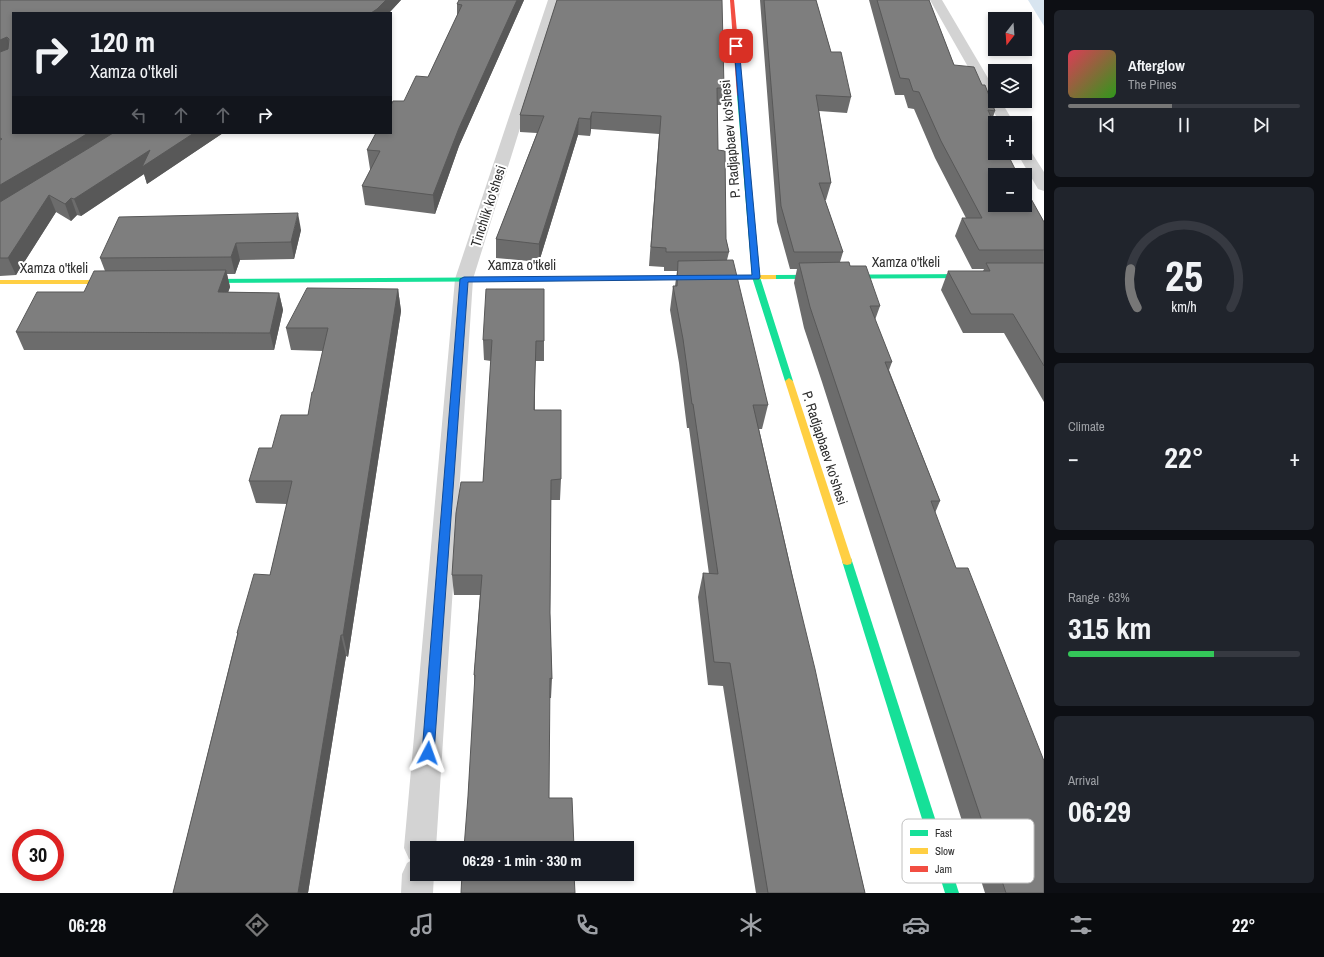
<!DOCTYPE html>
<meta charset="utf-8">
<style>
body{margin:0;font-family:"Archivo Narrow",sans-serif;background:#20242c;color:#f1f3f6;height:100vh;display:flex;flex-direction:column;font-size:15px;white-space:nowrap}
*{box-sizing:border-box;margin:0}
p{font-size:13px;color:#9ea1a6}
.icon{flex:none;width:22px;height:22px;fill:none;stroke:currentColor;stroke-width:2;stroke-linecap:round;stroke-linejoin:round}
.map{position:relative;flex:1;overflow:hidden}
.panel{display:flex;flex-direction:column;gap:10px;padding:10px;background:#0d0f14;width:280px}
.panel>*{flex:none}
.banner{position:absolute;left:12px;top:12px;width:380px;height:122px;border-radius:0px;box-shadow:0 2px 6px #0003;background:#171b24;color:#f1f3f6;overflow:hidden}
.needle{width:26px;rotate:197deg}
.tools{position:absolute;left:988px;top:12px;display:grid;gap:8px}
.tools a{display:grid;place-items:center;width:44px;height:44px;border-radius:0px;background:#171b24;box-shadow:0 2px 6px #0003;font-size:20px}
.speed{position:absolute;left:12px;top:829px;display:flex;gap:8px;font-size:20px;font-weight:700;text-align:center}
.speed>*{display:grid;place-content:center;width:52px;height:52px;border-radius:50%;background:#171b24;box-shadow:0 2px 6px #0003;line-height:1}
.speed .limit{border:6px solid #d22;background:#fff;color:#111}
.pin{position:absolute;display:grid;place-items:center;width:34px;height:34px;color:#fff;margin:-17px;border-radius:8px;box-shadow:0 2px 6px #0006}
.me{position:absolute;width:44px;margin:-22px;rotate:4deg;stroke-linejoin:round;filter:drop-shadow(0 0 3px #0008)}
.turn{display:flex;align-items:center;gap:14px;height:84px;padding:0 12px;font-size:18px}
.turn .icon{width:52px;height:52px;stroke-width:2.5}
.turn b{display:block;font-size:28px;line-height:34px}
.lanes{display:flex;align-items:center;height:38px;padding:0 12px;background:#0003;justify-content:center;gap:20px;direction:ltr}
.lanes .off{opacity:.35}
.big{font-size:30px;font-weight:700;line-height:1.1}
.panel .widget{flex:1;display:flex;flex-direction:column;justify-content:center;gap:6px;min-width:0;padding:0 14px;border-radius:6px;background:#20242c}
.panel .dial{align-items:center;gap:0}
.dial svg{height:104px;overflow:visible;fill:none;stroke:#363941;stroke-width:7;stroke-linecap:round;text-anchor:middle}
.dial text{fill:#f1f3f6;stroke:none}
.song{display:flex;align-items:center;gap:12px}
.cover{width:48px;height:48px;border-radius:6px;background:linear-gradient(135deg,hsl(350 70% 55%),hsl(110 70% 35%))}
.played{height:4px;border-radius:2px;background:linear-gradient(90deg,#777 45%,#363941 45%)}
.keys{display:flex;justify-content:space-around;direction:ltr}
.heat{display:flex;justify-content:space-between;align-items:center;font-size:22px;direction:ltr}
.charge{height:6px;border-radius:3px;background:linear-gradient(90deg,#34c759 63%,#363941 0)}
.trip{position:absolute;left:410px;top:841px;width:224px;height:40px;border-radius:0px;background:#171b24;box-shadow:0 2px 6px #0003;font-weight:700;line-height:40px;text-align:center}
.tab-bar{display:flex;height:64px;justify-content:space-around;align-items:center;background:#090b0e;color:#9ea1a6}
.tab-bar .icon{width:28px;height:28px}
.tab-bar .active{color:#777}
.tab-bar b{font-size:18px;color:#f1f3f6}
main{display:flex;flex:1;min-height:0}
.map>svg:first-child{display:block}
.water{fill:#d8e5f0}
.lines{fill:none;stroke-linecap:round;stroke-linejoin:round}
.street{fill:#d3d3d3;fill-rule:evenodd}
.fast{fill:#16e098;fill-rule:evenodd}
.slow{fill:#ffcf43;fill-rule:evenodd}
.jam{fill:#f24e42;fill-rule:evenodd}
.wall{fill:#6c6c6c}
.shaded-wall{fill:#585858}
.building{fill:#7e7e7e;stroke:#585858}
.route{fill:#1a73e8;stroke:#114b97}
.labels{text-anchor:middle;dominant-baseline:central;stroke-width:4;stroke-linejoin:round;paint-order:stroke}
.street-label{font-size:14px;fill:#2e2e2e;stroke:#fff}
.key{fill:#fff;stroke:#c0c0c0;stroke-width:1}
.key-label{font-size:11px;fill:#2e2e2e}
</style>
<main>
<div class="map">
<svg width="1044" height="893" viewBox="0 0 1044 893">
<rect width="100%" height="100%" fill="#fff"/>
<polygon class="water" points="1028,0 1044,0 1044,26"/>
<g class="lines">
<g class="street">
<polygon points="548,0 560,0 473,279 436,848 417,848 417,874 434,874 433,893 401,893 402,874 407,863 412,860 409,859 404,848 455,279"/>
<polygon points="930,0 942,0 995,90 995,101 1001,101 1014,123 1000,123"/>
<polygon points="1025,148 1030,150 1044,172 1044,191 1038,189 1017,153 1025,153"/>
</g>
<g class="fast">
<polygon points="740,93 743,95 760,277 793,381 789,384 785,381 752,277 737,95"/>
<polygon points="977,274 981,276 980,278 773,279 769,277 773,275"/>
<polygon points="561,277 565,279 564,281 199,283 195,281 199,279"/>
<polygon points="847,557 851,558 852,561 959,893 945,893 842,561 843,558"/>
</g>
<g class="slow">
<polygon points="773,275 776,275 776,279 561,281 557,279 561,277"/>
<polygon points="0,280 119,280 123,282 119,284 0,284"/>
<polygon points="789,378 793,381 852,561 851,564 847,565 843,564 842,561 785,381"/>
</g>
<polygon class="jam" points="730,0 734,0 743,95 740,97 737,95"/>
</g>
<g class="wall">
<polygon points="0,0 401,0 389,13 13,13 13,133 223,133 147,184 144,174 81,216 77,215 71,221 56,212 16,275 0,276"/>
<polygon points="459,0 524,0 459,146 435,214 365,205 362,186 371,169 370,169 367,150 404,101 428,77 457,16 457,4"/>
<polygon points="557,0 724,88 721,105 717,105 718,150 726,239 729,252 727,260 768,405 762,429 759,429 865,893 756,893 723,686 708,685 698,597 703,573 709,574 689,428 687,428 679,363 670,310 673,286 675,286 677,271 664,271 664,267 649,266 659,134 591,129 590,136 578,135 539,262 496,258 496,239 537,133 520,132 520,115"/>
<polygon points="760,0 816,0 831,52 851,97 847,113 819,111 831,183 826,200 825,200 843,252 840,262 850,266 880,306 875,320 892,362 889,370 940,501 935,513 1044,893 985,893 822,382 804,328 794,283 797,269 790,269 777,222"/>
<polygon points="869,0 929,0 954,65 982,85 995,111 992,120 995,153 1030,199 1044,222 1044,402 1004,333 963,333 941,290 948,271 983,271 984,269 972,269 955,236 962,218 966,218 935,158 914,109 908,108 904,95 895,95"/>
<polygon points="301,230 294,259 240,260 235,274 227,274 230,287 228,292 279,293 283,310 274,350 24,350 16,332 84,292 105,271 100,258"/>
<polygon points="398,289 401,311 348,657 346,656 308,893 173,893 237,635 237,633 270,575 287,504 256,503 249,481 272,448 308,415 323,351 291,350 286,328"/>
<polygon points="483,340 544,341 544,361 535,361 535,410 561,479 560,500 551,500 550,613 552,679 551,698 549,698 468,796 475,690 474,675 480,595 454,595 452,575 483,482 491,361 484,360"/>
</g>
<g class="shaded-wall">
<polygon points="386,0 401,0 389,13 371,13"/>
<polygon points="517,0 524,0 459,146 435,214 433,195 459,128"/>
<polygon points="7,37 12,53 0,58 0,40"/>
<polygon points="592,112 591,129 590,136 590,119"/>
<polygon points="579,118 578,135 539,262 539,244"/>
<polygon points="88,133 118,133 0,206 0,185"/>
<polygon points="194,133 223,133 147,184 144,174 81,216 74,199 150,150"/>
<polygon points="49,195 56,212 16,275 8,258"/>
<polygon points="71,198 77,215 71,221 65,204"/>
<polygon points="298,213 301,230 294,259 291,242"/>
<polygon points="236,243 240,260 235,274 231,257"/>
<polygon points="226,270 230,287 222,310 218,292"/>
<polygon points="398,289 401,311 348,657 343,635"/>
<polygon points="279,293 283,310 274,350 270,333"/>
<polygon points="341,635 346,656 308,893 298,893"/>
</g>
<g class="building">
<polygon points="0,0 386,0 377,9 371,13 13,13 13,133 88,133 77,140 0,185 0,140 2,139 0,138 0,52 8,49 9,39 7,37 0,40"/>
<polygon points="459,0 517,0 459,128 433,195 362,186 380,151 367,150 376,133 391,133 391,105 393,101 404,101 416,76 428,77 462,5 457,4"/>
<polygon points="557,0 722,0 724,88 717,88 718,150 725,151 726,239 729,252 666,252 666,248 651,247 661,116 592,112 590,119 579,118 539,244 496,239 544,116 520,115"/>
<polygon points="764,0 816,0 831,52 841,52 851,97 816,95 831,183 819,183 843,252 794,252 781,206"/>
<polygon points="877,0 929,0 954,65 974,67 982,85 985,85 995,111 988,110 995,127 995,153 1007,153 1018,175 995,175 995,205 1025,205 1025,188 1044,222 1044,250 979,250 962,218 982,218 941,141 919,92 913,91 909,79 900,78"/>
<polygon points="113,133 194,133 142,167 150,150 74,199 71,198 65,204 49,195 8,258 0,258 0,202 89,148"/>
<polygon points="298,213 291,242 236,243 231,257 100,258 119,217"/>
<polygon points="733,260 768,405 753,405 792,575 815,669 842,794 865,893 768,893 730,663 714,662 703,573 718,574 693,404 692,404 683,339 673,286 677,286 678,261"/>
<polygon points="849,262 850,266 866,266 880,306 870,306 892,362 885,362 940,501 931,501 956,568 968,568 1044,761 1044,893 1006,893 810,307 799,263"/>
<polygon points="986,263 1044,263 1044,366 1013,314 971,314 948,271 990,271"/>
<polygon points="226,270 218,292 279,293 270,333 16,332 37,292 84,292 94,271"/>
<polygon points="307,288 398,289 343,635 341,635 298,893 173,893 238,633 237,633 254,574 270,575 292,481 249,481 259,448 272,448 281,415 308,415 312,392 313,392 328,328 286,328"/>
<polygon points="486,289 544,289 544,341 536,341 534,410 561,410 561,479 551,480 550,613 552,679 550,678 549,798 572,798 574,848 464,848 468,796 475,675 474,675 482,575 452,575 456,513 461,482 483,482 492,340 483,340"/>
<polygon points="462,874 574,874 575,893 461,893"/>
</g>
<polygon class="route" points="734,45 739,46 760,277 759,279 468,282 434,753 432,757 428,759 423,757 422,753 460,279 464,277 752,275"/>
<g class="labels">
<g class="street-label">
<text transform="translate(730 139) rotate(-95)">P. Radjapbaev ko'shesi</text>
<text transform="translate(488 206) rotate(-72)">Tinchlik ko'shesi</text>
<text x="906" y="262">Xamza o'tkeli</text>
<text x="522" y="265">Xamza o'tkeli</text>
<text x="54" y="268">Xamza o'tkeli</text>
<text transform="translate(825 448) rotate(72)">P. Radjapbaev ko'shesi</text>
</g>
</g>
<rect x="902" y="819" width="132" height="64" rx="6" class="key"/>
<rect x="910" y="830" width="18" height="6" fill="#16e098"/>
<rect x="910" y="848" width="18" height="6" fill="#ffcf43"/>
<rect x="910" y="866" width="18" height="6" fill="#f24e42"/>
<g class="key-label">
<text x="935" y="837">Fast</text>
<text x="935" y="855">Slow</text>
<text x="935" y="873">Jam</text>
</g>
</svg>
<div class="tools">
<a><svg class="needle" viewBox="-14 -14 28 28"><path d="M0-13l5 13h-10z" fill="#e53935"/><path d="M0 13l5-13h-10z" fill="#9ea1a6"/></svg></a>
<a><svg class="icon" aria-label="layers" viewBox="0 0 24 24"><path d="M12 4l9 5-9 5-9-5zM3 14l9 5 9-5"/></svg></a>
<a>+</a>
<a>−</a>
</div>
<div class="speed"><div class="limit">30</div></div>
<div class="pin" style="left:736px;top:46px;background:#d93025"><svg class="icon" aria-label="arrive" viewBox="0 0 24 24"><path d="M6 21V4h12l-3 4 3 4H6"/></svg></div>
<svg class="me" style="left:428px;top:753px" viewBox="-20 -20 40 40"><path d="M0-17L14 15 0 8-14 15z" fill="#1a73e8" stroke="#fff" stroke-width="4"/></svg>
<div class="trip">06:29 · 1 min · 330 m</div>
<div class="banner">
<div class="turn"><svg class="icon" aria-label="right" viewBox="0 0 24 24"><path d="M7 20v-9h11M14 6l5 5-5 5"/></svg><div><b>120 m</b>Xamza o'tkeli</div></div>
<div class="lanes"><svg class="icon off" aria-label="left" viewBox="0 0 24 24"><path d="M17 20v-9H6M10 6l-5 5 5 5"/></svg><svg class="icon off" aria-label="ahead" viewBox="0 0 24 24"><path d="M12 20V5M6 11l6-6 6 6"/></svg><svg class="icon off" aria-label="ahead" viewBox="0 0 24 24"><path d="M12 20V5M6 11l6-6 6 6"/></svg><svg class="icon" aria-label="right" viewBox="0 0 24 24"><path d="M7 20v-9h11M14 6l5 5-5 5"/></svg></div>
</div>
</div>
<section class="panel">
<div class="widget">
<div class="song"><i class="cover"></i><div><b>Afterglow</b><p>The Pines</p></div></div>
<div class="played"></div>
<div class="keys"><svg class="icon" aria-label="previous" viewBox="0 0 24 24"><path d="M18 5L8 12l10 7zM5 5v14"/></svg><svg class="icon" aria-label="pause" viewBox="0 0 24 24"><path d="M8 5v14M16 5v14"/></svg><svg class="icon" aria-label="next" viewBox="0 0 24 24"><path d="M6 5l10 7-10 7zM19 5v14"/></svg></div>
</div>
<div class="widget dial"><svg viewBox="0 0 100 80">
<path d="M14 69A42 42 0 1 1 86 69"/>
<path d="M14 69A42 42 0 0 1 9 39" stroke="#777"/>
<text x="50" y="56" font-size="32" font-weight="700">25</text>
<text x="50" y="72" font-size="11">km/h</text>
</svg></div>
<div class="widget"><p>Climate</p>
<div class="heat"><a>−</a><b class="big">22°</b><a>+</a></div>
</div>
<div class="widget"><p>Range · 63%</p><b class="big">315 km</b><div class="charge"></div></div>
<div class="widget"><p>Arrival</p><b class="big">06:29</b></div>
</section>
</main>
<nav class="tab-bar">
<b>06:28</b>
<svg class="icon active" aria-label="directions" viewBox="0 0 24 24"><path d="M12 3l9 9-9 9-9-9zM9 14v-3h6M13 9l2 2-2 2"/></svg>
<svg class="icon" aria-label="music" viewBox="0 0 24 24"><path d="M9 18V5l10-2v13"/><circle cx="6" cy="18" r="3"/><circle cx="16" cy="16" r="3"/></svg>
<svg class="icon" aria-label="phone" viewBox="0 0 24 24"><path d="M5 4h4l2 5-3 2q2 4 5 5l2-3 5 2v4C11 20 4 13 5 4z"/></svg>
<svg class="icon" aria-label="climate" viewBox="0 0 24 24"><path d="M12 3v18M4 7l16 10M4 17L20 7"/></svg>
<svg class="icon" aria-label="car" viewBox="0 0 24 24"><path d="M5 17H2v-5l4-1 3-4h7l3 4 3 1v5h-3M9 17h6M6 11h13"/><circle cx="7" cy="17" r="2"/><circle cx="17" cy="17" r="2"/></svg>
<svg class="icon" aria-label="filters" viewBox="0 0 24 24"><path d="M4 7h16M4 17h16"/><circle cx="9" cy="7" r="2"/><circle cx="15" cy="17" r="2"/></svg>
<b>22°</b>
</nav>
